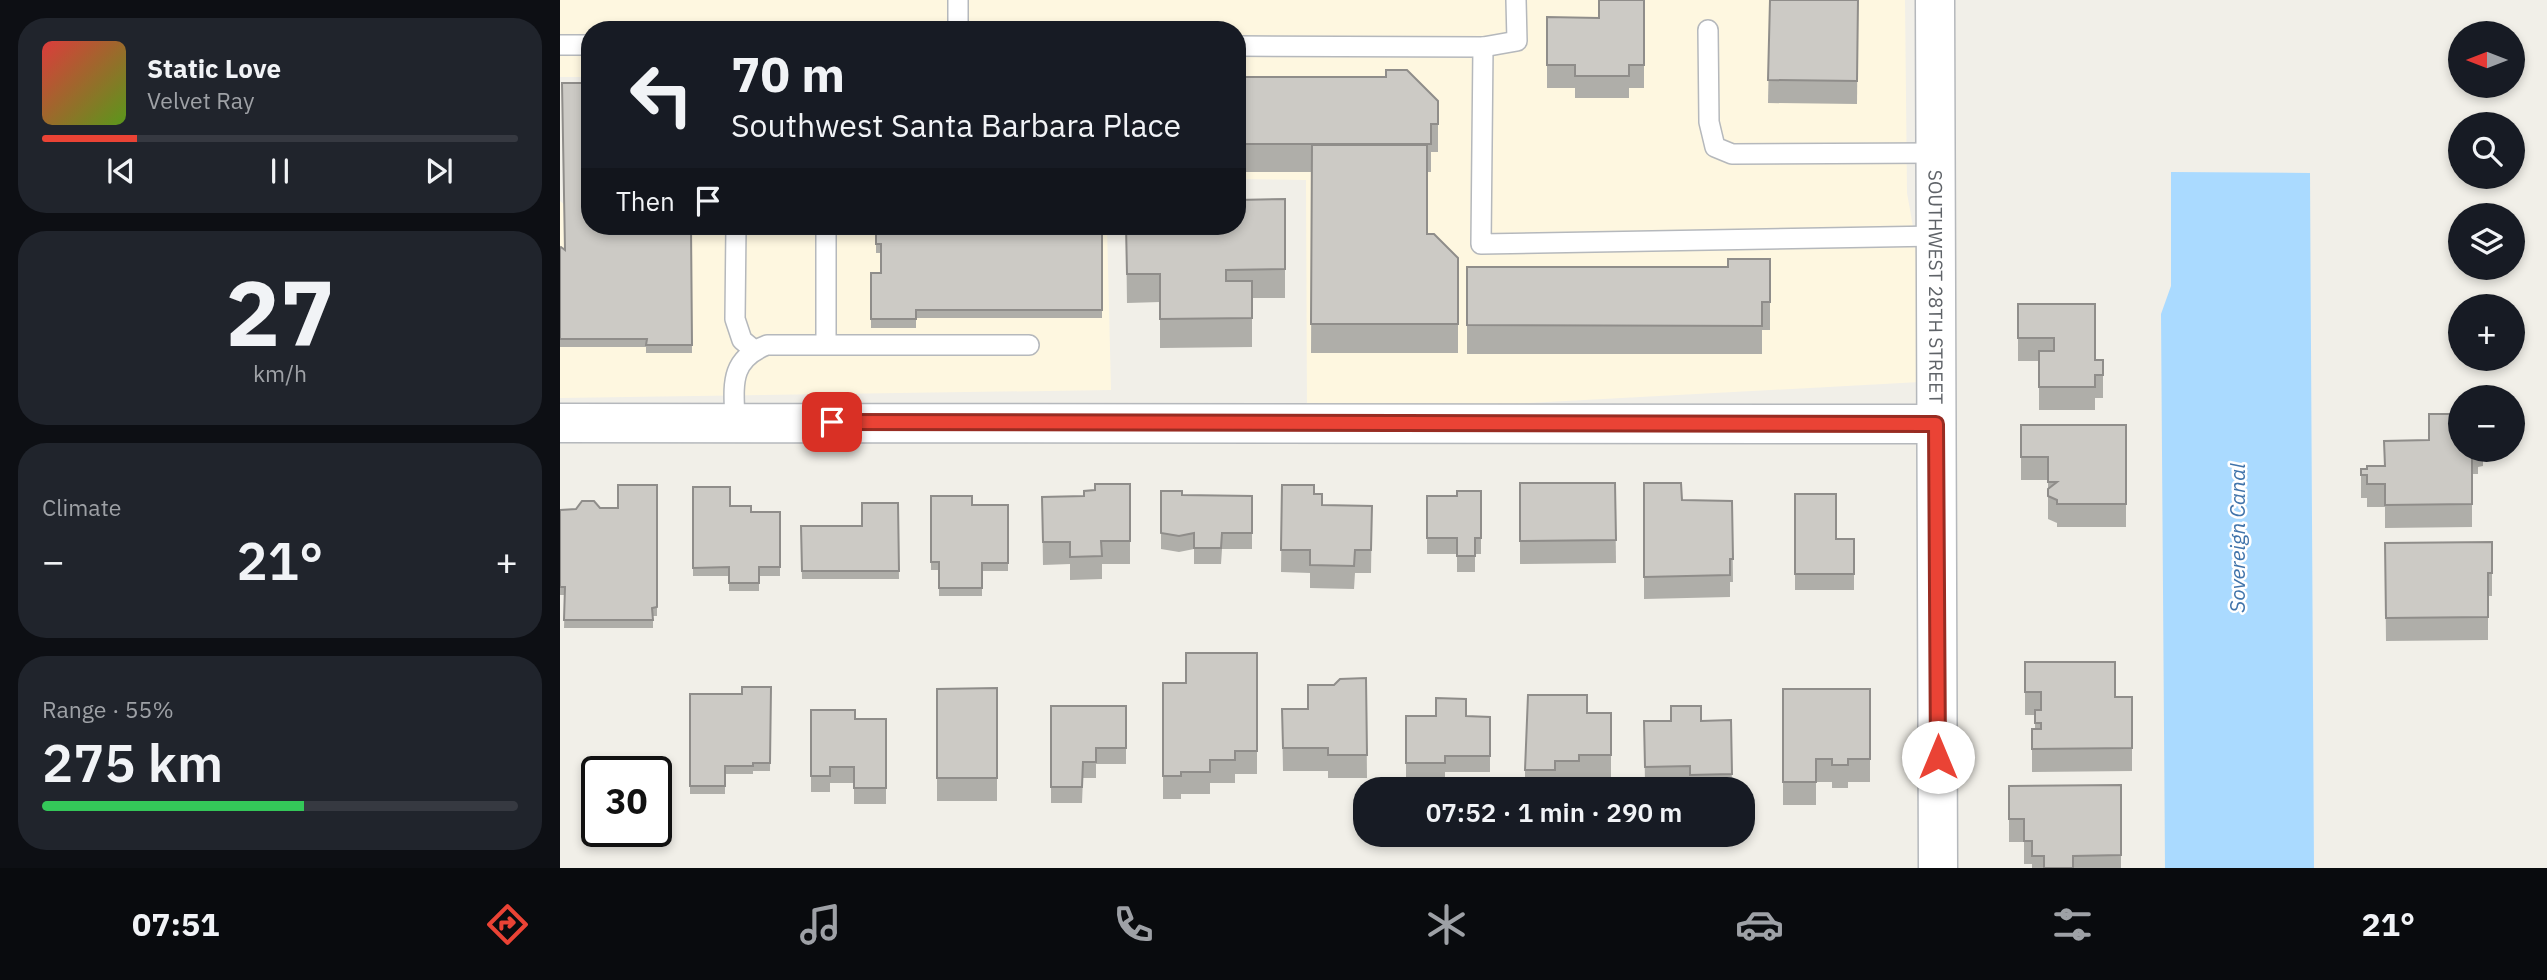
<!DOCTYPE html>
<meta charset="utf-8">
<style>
body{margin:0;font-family:"IBM Plex Sans",sans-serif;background:#20242c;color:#f1f3f6;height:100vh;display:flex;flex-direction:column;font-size:26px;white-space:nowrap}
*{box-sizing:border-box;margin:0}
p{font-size:23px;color:#9ea1a6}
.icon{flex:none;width:38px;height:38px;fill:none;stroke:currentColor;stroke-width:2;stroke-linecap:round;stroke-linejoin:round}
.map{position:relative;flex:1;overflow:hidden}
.sheet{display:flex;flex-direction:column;gap:18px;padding:18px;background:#0d0f14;width:560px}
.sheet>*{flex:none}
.hud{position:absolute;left:21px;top:21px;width:665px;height:214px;border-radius:28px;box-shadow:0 4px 10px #0003;background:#171b24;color:#f1f3f6;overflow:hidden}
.needle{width:46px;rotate:270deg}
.fabs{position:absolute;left:1888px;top:21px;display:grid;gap:14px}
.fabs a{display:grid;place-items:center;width:77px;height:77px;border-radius:50%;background:#171b24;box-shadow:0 4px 10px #0003;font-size:35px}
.speed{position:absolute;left:21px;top:756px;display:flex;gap:14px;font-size:35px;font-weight:700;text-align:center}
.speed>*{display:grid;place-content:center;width:91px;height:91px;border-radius:50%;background:#171b24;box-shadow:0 4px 10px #0003;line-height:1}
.speed .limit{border:4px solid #111;border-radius:10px;background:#fff;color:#111}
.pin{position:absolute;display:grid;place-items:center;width:60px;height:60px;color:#fff;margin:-30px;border-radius:14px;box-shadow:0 4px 10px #0006}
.me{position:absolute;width:77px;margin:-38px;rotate:0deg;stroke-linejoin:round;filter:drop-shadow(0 0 5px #0008)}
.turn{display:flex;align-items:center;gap:24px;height:147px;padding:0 35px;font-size:32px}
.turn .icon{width:91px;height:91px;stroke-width:2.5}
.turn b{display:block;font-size:49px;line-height:60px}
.then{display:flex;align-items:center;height:66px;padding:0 35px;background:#0003;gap:14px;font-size:26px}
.big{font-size:52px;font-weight:600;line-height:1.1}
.sheet .widget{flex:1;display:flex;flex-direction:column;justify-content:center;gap:10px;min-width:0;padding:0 24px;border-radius:28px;background:#20242c}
.sheet .dial{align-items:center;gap:0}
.dial b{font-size:91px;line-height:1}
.song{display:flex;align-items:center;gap:21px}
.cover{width:84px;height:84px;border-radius:10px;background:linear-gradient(135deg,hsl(0 70% 55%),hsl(90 70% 35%))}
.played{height:7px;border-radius:4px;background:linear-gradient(90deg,#ea4335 20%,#363941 20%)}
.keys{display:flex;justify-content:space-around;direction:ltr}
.heat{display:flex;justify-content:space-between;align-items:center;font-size:38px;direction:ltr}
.charge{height:10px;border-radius:5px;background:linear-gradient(90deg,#34c759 55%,#363941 0)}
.trip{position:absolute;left:793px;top:777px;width:402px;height:70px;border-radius:28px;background:#171b24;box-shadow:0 4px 10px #0003;font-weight:600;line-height:70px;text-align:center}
.tabs{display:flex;height:112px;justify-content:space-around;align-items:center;background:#090b0e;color:#9ea1a6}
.tabs .icon{width:49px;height:49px}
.tabs .current{color:#ea4335}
.tabs b{font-size:32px;color:#f1f3f6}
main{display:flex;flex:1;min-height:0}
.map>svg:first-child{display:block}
.commercial{fill:#fef7e0}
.water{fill:#aadaff}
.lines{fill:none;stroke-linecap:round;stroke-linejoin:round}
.lane-casing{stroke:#b5b8bc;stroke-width:22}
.street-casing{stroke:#b5b8bc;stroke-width:41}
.lane{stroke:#fff;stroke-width:19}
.street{stroke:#fff;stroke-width:38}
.wall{fill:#afaea9}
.building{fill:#cccac5;stroke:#8f8d8a;stroke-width:2}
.route-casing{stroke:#982c22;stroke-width:18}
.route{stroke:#ea4335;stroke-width:12}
.labels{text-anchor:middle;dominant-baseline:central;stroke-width:5;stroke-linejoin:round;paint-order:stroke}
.street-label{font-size:19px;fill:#5f6368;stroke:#fff}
.water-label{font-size:21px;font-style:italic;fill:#4174aa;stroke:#fff}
</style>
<main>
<section class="sheet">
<div class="widget">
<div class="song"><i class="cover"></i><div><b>Static Love</b><p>Velvet Ray</p></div></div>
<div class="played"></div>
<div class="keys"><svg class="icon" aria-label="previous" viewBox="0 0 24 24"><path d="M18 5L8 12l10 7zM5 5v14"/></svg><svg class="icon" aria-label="pause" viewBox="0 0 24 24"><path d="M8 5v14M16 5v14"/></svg><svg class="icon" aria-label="next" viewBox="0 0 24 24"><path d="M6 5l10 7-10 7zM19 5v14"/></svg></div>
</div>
<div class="widget dial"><b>27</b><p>km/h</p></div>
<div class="widget"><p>Climate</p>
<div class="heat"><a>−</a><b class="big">21°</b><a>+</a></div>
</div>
<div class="widget"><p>Range · 55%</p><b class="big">275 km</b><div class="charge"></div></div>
</section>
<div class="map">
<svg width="1987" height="868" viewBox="0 0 1987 868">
<rect width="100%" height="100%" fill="#f1efe8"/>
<g class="commercial">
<polygon points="0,0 1345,0 1347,193 1366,299 1360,382 747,415 746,180 677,179 677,30 30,30 30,77 0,77"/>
<polygon points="0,201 30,226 547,226 551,390 0,398"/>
</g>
<polygon class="water" points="1611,172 1750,173 1754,868 1605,868 1601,314 1611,286"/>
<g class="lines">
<g class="lane-casing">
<g id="lane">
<polyline points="398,0 398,30"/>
<polyline points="1148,30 1149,122 1155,147 1172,154 1376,153"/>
<polyline points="0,45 30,45"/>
<polyline points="677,46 923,47 921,244 1377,236"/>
<polyline points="923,47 957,41 956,0"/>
<polyline points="176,226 175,319 182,340 194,350"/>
<polyline points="266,226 266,344"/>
<path d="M 175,422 C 174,387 168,360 207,345 L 469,345"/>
</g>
</g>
<g class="street-casing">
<g id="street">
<path id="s1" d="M 1375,0 L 1378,868"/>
<polyline points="0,423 1376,424"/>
</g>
</g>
<use href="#lane" class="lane"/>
<use href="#street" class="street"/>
</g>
<g class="wall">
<polygon points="1039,0 1084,0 1084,88 1069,88 1069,98 1015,98 1015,88 987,88 987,17 1039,18"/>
<polygon points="1210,0 1298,0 1297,104 1208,103"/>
<polygon points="677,77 878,101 878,152 871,152 871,172 867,172 867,234 898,258 898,353 751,353 752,172 677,172"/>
<polygon points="725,199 725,298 692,298 692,347 600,348 600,302 567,303 566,226"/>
<polygon points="131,226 132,353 86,353 86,347 0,347 0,248 5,250"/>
<polygon points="316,226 542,226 542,318 356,318 356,328 311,328 311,273 321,273 321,253 316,253"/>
<polygon points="1210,259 1210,330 1202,330 1202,354 907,354 907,267 1168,267"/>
<polygon points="1458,304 1535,360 1543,360 1543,398 1535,398 1535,410 1479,410 1479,361 1458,361"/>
<polygon points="1461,425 1566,425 1566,527 1497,527 1497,523 1488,519 1488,480 1461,480"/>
<polygon points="1869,440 1900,450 1923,450 1923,466 1918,467 1918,474 1912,474 1912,527 1825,528 1825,507 1807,507 1807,498 1801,498 1801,469 1824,466"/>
<polygon points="960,483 1055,483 1056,563 960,564"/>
<polygon points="1084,483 1122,500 1172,501 1173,582 1170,582 1170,597 1084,599"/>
<polygon points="570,484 570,564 542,564 542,579 510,580 510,564 483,565 482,497 524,496 535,490"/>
<polygon points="97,485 97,616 93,616 93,628 4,628 5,595 0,595 0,510 58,508"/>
<polygon points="722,485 754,494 762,505 812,506 811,573 795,573 794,589 750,588 750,573 721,572"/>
<polygon points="133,487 170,506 191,512 220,512 220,576 199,576 199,591 169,591 169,576 133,576"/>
<polygon points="601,491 622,495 692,496 692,549 662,549 661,564 634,564 634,549 619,552 601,549"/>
<polygon points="921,491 921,554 915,554 915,572 897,572 897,554 867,554 867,496 897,496"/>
<polygon points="1235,494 1276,539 1294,539 1294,590 1235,590"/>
<polygon points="371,496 412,505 448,505 448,571 422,571 422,596 379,596 379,570 371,570"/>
<polygon points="338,503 339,579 242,579 241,526 302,526"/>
<polygon points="1932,542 1932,596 1928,596 1928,640 1826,641 1825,543"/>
<polygon points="697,653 697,774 675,774 675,783 650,783 650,794 621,794 621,799 603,799 603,683 626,683"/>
<polygon points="1465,662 1555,697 1572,697 1572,771 1472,772 1472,729 1475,729 1475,715 1465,715"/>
<polygon points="806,678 807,778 768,778 768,771 723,771 722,709 748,709 774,685"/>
<polygon points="211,687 210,771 193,771 193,774 165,774 165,794 130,794 130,694 182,694"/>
<polygon points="437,688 437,801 377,801 377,689"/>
<polygon points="1223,689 1310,689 1310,782 1288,782 1288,788 1272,788 1272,782 1256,782 1256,805 1223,805"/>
<polygon points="491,706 566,706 566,764 536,764 536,778 523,778 522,803 491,803"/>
<polygon points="251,710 295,719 326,719 326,804 294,804 294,783 270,783 270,792 251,792"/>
<polygon points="1027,713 1051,713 1051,778 1019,778 1019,784 995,784 995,789 965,789 965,770"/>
<polygon points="846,716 930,717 930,772 885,772 885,779 846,779"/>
<polygon points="1171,720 1172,789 1130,789 1130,782 1085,783 1084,721"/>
<polygon points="1561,785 1561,868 1472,868 1472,864 1464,864 1464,842 1449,842 1449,786"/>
</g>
<g class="building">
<polygon points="1039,0 1084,0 1084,65 1069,65 1069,76 1015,76 1015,65 987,65 987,17 1039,18"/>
<polygon points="1210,0 1298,0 1297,81 1208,80"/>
<polygon points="826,70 847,70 878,101 878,124 871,124 871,144 677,144 677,77 826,77"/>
<polygon points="2,83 30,83 30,226 131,226 132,345 86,345 87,339 0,339 0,248 1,247 5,250"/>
<polygon points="752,145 867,145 867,234 874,234 898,258 898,324 751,324"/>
<polygon points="725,199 725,269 666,270 666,281 692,281 692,318 600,319 600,274 567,274 566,226 677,226 677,200"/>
<polygon points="316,226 542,226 542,310 356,310 356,319 311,319 311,273 321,273 321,244 316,244"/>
<polygon points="1168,259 1210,259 1210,302 1202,302 1202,326 907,325 907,267 1168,267"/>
<polygon points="1458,304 1535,304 1535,360 1543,360 1543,375 1535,375 1535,387 1479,387 1479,351 1494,351 1494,338 1458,338"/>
<polygon points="1869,414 1900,414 1900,450 1918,450 1918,451 1912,451 1912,504 1825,505 1825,484 1807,484 1807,475 1801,475 1801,469 1807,469 1807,466 1825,466 1824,441 1869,440"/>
<polygon points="1461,425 1566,425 1566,504 1497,504 1497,500 1488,496 1488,489 1497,482 1488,482 1488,457 1461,457"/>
<polygon points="960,483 1055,483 1056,540 960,541"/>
<polygon points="1084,483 1121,483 1122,500 1172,501 1173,559 1170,559 1170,575 1084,577"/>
<polygon points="535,484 570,484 570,541 541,541 542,556 510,557 510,542 483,542 482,497 524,496 524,491 535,490"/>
<polygon points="58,485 97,485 97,607 92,608 93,620 4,620 5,587 0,587 0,510 16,509 22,501 34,501 40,508 58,508"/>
<polygon points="722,485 754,485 754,494 762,494 762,505 812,506 811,550 795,550 794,566 750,565 750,550 721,550"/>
<polygon points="133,487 170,487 170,506 191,506 191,512 220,512 220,567 199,567 199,583 169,583 169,567 133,568"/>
<polygon points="601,491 622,491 622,495 692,496 692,533 662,533 661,548 634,548 634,533 619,536 601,533"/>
<polygon points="897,491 921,491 921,538 915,538 915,556 897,556 897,538 867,538 867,496 897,496"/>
<polygon points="1235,494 1276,494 1276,539 1294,539 1294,574 1235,574"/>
<polygon points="371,496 412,496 412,505 448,505 448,563 422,563 422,588 379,588 379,562 371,562"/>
<polygon points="302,503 338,503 339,571 242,571 241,526 302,526"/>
<polygon points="1932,542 1932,573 1928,573 1928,617 1826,618 1825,543"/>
<polygon points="626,653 697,653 697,751 675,751 675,760 650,760 650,772 621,772 621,776 603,776 603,683 626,683"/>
<polygon points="1465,662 1555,662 1555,697 1572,697 1572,748 1472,749 1472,729 1481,729 1481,723 1475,723 1475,710 1481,710 1481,692 1465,692"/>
<polygon points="806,678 807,755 768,755 768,748 723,748 722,709 748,709 748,685 774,685 780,679"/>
<polygon points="182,687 211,687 210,763 193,763 193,766 165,766 165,786 130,786 130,694 182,694"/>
<polygon points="437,688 437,778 377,778 377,689"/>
<polygon points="1223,689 1310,689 1310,759 1288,759 1288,765 1272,765 1272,759 1256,759 1256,782 1223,782"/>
<polygon points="968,695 1027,695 1027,713 1051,713 1051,755 1019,755 1019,761 995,761 995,770 965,770"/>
<polygon points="876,698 906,699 906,716 930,717 930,756 885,756 885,763 846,763 846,716 876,716"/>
<polygon points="491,706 566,706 566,748 536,748 536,762 523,762 522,787 491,787"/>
<polygon points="1111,706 1141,706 1141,721 1171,720 1172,774 1130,775 1130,766 1085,767 1084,721 1111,721"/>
<polygon points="251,710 295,710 295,719 326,719 326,788 294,788 294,767 270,767 270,776 251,776"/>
<polygon points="1561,785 1561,855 1513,856 1513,868 1484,868 1484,856 1472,856 1472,841 1464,841 1464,819 1449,819 1449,786"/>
</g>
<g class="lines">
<g class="route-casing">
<polyline id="route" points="272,422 1376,424 1378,757"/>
</g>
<use href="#route" class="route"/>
</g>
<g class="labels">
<g class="street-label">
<text stroke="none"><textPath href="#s1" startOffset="287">SOUTHWEST 28TH STREET</textPath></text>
</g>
<g class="water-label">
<text transform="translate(1677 538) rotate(-90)">Sovereign Canal</text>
</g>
</g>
</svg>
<div class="fabs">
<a><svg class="needle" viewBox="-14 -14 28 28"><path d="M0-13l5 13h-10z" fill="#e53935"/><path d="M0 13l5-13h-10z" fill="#9ea1a6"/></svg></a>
<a><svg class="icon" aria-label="search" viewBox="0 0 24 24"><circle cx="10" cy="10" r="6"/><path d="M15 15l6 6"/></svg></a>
<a><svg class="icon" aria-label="layers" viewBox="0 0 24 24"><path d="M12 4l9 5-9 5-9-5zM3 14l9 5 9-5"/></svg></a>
<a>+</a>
<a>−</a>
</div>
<div class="speed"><div class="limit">30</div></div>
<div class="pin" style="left:272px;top:422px;background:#d93025"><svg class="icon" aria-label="arrive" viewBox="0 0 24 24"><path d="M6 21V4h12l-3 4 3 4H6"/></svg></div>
<svg class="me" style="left:1378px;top:757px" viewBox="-20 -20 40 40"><circle r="19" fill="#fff"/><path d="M0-13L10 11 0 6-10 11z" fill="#ea4335"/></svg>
<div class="trip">07:52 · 1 min · 290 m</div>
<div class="hud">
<div class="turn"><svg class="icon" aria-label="left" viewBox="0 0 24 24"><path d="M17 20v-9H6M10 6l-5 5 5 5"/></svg><div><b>70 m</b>Southwest Santa Barbara Place</div></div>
<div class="then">Then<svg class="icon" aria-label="arrive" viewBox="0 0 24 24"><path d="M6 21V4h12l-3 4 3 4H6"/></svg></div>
</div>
</div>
</main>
<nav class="tabs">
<b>07:51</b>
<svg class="icon current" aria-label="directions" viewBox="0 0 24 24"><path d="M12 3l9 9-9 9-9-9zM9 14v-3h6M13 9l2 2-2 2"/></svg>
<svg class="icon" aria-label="music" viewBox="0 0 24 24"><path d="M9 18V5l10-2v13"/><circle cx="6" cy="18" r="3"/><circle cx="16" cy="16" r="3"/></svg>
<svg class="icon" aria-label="phone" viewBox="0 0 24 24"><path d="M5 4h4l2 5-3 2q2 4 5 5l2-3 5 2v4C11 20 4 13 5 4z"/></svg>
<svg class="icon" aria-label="climate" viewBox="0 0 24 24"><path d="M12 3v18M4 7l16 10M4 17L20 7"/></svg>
<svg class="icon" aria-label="car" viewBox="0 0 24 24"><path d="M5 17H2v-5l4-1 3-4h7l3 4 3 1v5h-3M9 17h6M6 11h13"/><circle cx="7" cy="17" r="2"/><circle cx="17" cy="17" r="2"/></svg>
<svg class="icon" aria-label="filters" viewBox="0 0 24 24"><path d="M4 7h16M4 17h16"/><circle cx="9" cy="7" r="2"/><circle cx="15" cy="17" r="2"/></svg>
<b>21°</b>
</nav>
